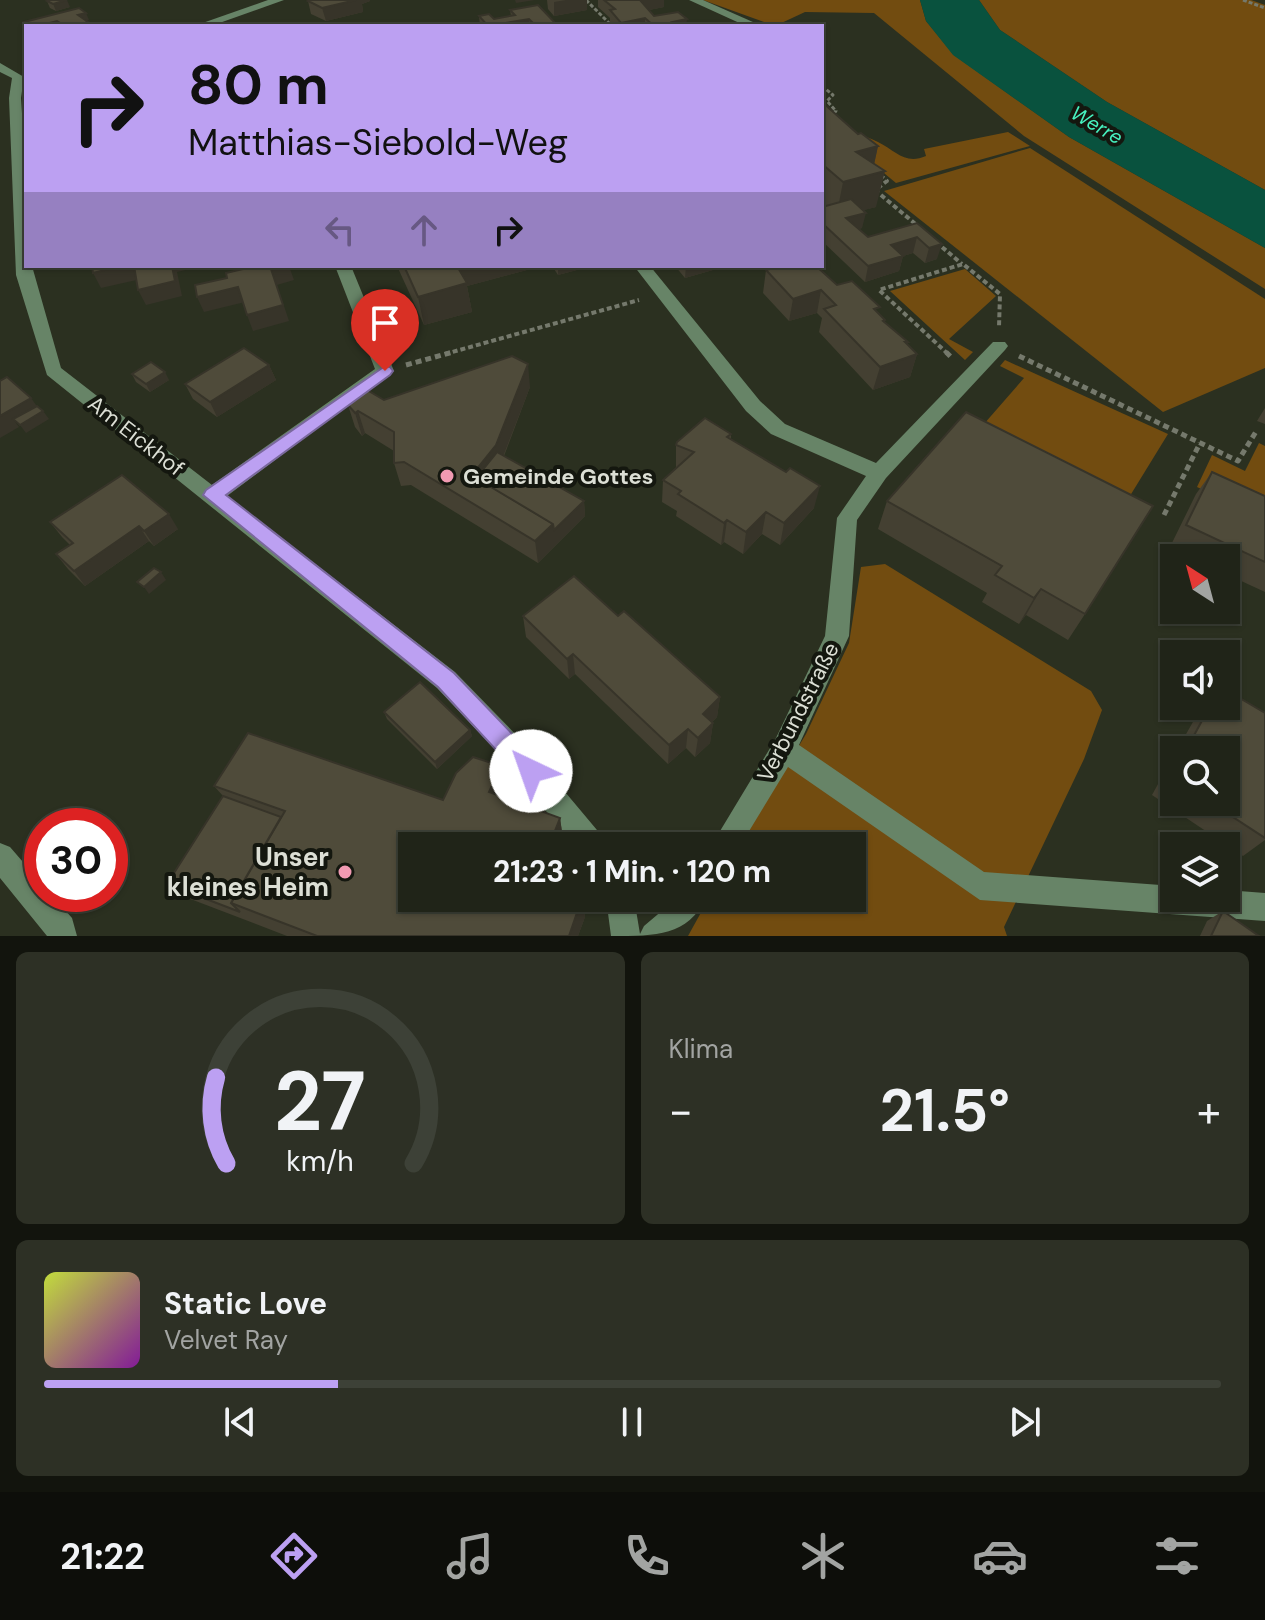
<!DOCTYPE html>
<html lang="de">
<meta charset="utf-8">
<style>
body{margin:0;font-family:"DM Sans",sans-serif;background:#2d3025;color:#f1f3f6;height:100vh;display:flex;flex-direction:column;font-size:30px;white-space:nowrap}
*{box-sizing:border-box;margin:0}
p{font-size:26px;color:#a2a4a2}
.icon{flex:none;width:44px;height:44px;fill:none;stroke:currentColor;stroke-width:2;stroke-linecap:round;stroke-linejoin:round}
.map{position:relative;height:936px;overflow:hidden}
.sheet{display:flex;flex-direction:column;gap:16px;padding:16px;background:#12140d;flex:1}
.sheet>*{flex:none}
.guide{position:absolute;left:24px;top:24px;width:800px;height:244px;border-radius:0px;box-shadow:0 2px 6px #0004,0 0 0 2px #3d4137;background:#bca0f2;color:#111;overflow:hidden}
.needle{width:52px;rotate:324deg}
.controls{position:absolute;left:1160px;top:544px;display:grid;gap:16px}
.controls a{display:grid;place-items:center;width:80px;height:80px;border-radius:0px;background:#202418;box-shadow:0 2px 6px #0004,0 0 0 2px #3d4137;font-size:40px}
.speed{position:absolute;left:24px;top:808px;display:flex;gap:16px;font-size:40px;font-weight:700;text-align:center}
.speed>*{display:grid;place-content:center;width:104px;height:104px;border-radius:50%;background:#202418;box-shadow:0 2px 6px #0004,0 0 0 2px #3d4137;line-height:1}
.speed .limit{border:12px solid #d22;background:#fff;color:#111}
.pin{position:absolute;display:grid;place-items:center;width:68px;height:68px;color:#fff;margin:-82px -34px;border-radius:50% 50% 50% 0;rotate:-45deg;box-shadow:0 0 8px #0007}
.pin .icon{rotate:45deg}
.me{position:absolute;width:88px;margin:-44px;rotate:318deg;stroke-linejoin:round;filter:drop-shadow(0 0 6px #0008)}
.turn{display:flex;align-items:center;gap:28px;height:168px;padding:0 32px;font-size:36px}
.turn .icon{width:104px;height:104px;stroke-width:2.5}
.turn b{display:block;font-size:56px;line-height:68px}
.lanes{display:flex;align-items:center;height:76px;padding:0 32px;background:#0003;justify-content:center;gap:40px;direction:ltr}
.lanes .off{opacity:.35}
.big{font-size:60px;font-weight:700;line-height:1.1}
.sheet .tile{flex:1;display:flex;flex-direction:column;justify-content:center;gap:12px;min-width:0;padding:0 28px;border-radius:12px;background:#2d3025}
.sheet .dial{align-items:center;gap:0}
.dial svg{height:208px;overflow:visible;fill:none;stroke:#3d4137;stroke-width:7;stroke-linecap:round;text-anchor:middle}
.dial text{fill:#f1f3f6;stroke:none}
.song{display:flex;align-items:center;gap:24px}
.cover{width:96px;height:96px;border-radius:12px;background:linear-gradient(135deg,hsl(70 70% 55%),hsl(290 70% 35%))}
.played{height:8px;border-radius:4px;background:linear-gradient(90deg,#bca0f2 25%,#3d4137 25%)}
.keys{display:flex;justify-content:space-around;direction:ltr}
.heat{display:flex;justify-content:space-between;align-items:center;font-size:44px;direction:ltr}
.sheet .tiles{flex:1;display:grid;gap:16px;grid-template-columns:1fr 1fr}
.tile:last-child{grid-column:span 2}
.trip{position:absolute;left:398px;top:832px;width:468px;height:80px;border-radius:0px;background:#202418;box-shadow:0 2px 6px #0004,0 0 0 2px #3d4137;font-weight:700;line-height:80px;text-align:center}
.tab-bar{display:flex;height:128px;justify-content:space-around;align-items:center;background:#0d0e0a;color:#a2a4a2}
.tab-bar .icon{width:56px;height:56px}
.tab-bar .active{color:#bca0f2}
.tab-bar b{font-size:36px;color:#f1f3f6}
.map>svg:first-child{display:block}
.green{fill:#724c10}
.water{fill:#09523e}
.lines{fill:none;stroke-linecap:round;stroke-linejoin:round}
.path-far2{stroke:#75796c;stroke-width:3;stroke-dasharray:4 2;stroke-linecap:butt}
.path-far1{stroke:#75796c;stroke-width:4;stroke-dasharray:5 3;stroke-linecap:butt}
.path{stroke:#75796c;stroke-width:5;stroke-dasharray:6 4;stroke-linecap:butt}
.minor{fill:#678467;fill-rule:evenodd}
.wall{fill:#444032}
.shaded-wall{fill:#373429}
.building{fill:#4f4b3a;stroke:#373429;stroke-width:2}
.route{fill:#bca0f2;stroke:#7a689d;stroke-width:2}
.poi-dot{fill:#f19ab2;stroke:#14170f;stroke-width:3}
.labels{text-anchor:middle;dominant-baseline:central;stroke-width:8;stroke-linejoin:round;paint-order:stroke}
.far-water-label{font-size:20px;font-style:italic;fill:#47f2c0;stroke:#14170f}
.street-label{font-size:22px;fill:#dcdfd5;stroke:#14170f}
.poi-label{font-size:22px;font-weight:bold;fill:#dcdfd5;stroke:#14170f;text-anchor:start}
.near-poi-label{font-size:26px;font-weight:bold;fill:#dcdfd5;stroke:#14170f;text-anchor:end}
</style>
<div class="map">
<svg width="1265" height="936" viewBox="0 0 1265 936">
<rect width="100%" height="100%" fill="#2b3020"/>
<g class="green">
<polygon points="703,0 920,0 926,21 954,55 1069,137 1265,248 1265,289 1024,136 874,13 805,12 775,26"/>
<polygon points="979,0 1251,0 1265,5 1265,190 1107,102 1000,30"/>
<path d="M 833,131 C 848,131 864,135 878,142 C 896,151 905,165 926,156 L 924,149 L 1008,132 L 1030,146 L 896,183 Z"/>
<polygon points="1030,148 1265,299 1265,368 1163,412 884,191"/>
<polygon points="965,269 996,296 949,339 973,352 965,360 890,291"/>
<polygon points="1005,360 1168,434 1117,517 970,440 1024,378 1000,366"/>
<polygon points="1259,443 1265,446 1265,519 1197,487 1212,455 1245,471"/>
<polygon points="885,564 1091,691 1102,710 1084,759 1004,927 1007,936 688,936 709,898 852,898 852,846 739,846 806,734 849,643 861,567"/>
</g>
<polygon class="water" points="920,0 979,0 1000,30 1107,102 1265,190 1265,248 1069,137 953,55 926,21"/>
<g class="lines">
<g class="path-far2">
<polyline points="586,0 609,23 595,26"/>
<polyline points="1243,0 1265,8"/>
<polyline points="822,86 833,95 827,101 836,111 822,123"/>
</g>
<g class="path-far1">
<polyline points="880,175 887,181 875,190 919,227"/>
<polyline points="936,242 962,264"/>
<polyline points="445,354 639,300"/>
<polyline points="948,354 879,290 963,264 1000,294 999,327"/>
</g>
<g class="path">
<polyline points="946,352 953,359"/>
<polyline points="1019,356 1238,461 1257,430"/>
<polyline points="406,365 453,352"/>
<polyline points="1164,515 1200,443"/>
</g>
<g class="minor">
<polygon points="268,0 284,0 211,26 194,26"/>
<polygon points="689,0 703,0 762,26 746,26"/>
<polygon points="0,63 24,77 21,98 26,175 26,266 32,266 61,368 212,485 375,369 335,266 351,266 394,371 227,496 455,672 524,743 602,836 606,846 574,846 506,761 437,688 47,375 16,275 9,98 12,78 0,72"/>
<polygon points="634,266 650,266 760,401 785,424 876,463 993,342 1005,342 1008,346 1005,350 886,478 857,520 849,636 799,745 984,872 1174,886 1174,898 1226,898 1226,890 1265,893 1265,921 980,900 788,767 740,846 711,846 775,740 825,636 837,518 866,476 771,434 746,411"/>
<polygon points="0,843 10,847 42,884 42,894 51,894 72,918 77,936 47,936 0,878"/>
<path d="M 606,898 L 634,898 L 640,934 L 644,926 L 677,898 L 707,898 C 686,936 658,936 611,936 Z"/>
</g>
</g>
<g class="wall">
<polygon points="310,0 370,0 370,1 362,4 363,12 326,21 311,14 308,1"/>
<polygon points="547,0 587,0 587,10 554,16 548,9"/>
<polygon points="598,0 664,0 664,7 649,10 654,16 686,26 612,26 610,23 610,18 598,7"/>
<polygon points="47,1 70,7 56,11 50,8"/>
<polygon points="510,10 558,26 480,26 479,16 494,19 511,16"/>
<polygon points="822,102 858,134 878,146 874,164 876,207 863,210 862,228 858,229 868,237 917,223 937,259 925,263 913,253 903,256 899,271 865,282 822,241 822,207 824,207 822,205"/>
<polygon points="397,266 542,266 467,286 472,312 424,325"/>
<polygon points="552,266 592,266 558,275"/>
<polygon points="675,266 746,266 731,270 727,266 685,278"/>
<polygon points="766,270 837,285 879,313 885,322 908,342 907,344 917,354 910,377 873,390 819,332 822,318 817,313 789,321 763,293"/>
<polygon points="269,365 276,380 217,417 193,399 185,384"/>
<polygon points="132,374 169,380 150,392 136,382"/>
<polygon points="530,387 504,456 584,501 585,516 538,563 411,485 401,486 394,463 394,451 365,433 362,436 355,427 348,405"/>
<polygon points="1265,408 1265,424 1257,421"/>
<polygon points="731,434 731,440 814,508 780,545 762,534 743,554 724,542 721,545 676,516 677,511 662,502 663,480 676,468 676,445"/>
<polygon points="1212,472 1265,496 1265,592 1226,574 1226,558 1194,558 1170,547 1196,494"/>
<polygon points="887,501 1085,614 1068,640 1026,615 1019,624 982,602 987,593 878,529"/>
<polygon points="50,522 178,529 154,546 149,541 85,586 68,569 56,554 70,545 62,537"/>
<polygon points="523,616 618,616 720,697 717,717 712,722 713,723 710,743 695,757 686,748 668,764 575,674 569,679 526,637"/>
<polygon points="1202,706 1226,706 1265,713 1265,840 1243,856 1152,795 1174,755 1174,802 1226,802 1226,750 1177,750"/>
<polygon points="384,712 470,730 472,736 437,769 387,719"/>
<polygon points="501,766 506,789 503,797 560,818 563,839 561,846 412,846 582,898 585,917 578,936 287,936 180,895 167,884 223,796 214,786 443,800"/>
<polygon points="1223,911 1259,936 1200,936 1207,921"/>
</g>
<g class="shaded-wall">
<polygon points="67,0 70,7 56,11 53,4"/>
<polygon points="353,0 370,0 370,1 362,4 363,12 326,21 322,8"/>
<polygon points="515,0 535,0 516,3"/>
<polygon points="566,0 587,0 587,10 554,16 554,2"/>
<polygon points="639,0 664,0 664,7 639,12"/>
<polygon points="86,13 89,20 81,22 78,15"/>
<polygon points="645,18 645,26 621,26 621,23"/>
<polygon points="529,19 530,26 492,26"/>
<polygon points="687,19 686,26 671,26 672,22"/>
<polygon points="57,21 60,26 38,26"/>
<polygon points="878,146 872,174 885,171 876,207 836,218 843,182 856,152"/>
<polygon points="866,213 862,228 843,233 846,218"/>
<polygon points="917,237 913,253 903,256 899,271 865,282 868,266 891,245"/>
<polygon points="942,244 937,259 925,263 929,248"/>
<polygon points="121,266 135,266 141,279 101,288 93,273"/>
<polygon points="172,266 193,266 194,268 177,272 182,296 146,305 138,290"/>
<polygon points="284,266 289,266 294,280 277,285 289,321 253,331 247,315 271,269"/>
<polygon points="454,266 542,266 467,286 472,312 424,325 418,297"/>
<polygon points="558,266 592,266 558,275"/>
<polygon points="686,266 727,266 685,278"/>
<polygon points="731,266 746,266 731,270"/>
<polygon points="238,287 245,302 204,312 197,297"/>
<polygon points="821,290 817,313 789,321 793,299"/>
<polygon points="905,342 908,342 903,359 917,354 910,377 873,390 880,367"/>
<polygon points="528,364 530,387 499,467 473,482 472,475"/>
<polygon points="269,365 276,380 217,417 210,402"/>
<polygon points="165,372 169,380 150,392 146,384"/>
<polygon points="31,398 41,412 43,411 49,419 26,433 20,425 13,419 19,427 0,438 0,416"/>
<polygon points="358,411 365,433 362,436 355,413"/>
<polygon points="820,486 814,508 780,545 784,523"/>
<polygon points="584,501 585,516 538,563 535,541 553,524"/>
<polygon points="766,512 762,534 743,554 746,532"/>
<polygon points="169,514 178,529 154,546 144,531"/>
<polygon points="727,520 724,542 721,545 724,523"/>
<polygon points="139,526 149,541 85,586 74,571"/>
<polygon points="161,572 166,580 149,594 144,587"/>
<polygon points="1041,589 1026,615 1019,624 1034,598"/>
<polygon points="573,654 575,674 569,679 567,659"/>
<polygon points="720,697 717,717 700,733 703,714"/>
<polygon points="713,723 710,743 695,757 698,738"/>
<polygon points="688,729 686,748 668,764 669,745"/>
<polygon points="470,730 472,736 437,769 435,762"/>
<polygon points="501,766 506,789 495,815 489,792"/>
<polygon points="560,818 563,839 561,846 549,846"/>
<polygon points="582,898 585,917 578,936 569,936"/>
</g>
<g class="building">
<polygon points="50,0 67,0 53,4 47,1"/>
<polygon points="310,0 356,0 322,8 308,1"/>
<polygon points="604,0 640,0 654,16 678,12 687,19 672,22 676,26 654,26 645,18 621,23 610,10 615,9"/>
<polygon points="538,5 558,26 536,26 529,19 488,26 479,16 489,14 494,19 515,15 510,10"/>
<polygon points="79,8 86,13 78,15 88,22 76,26 65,26 57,21 38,26 29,26 24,22"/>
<polygon points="822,102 858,134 861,133 878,146 856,152 885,171 843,182 822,164"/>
<polygon points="851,199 866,213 846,218 868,237 917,223 942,244 929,248 917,237 891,245 903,256 868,266 822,223 822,207"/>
<polygon points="92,266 121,266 93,273"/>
<polygon points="134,266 172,266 175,281 138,290"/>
<polygon points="242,266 284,266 271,269 283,305 247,315 238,287 197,297 195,285 227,278 226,273 243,269"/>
<polygon points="404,266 457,266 467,283 418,297"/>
<polygon points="781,266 816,266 837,285 852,281 880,307 874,309 885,320 883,321 908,342 905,342 917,354 880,367 824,309 836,305 821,290 793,299 766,270"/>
<polygon points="244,348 269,365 210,402 185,384"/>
<polygon points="512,356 528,364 496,445 472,475 553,524 535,541 404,462 394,463 394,432 358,411 355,413 348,405 367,390 384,400"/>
<polygon points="151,362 165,372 146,384 132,374"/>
<polygon points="7,377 31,398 0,416 0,381"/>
<polygon points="37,406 43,411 20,425 13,419"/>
<polygon points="966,412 1153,506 1085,614 1041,589 1034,598 995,575 1002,566 887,501"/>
<polygon points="705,418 731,434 727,437 786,472 790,468 820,486 784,523 766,512 746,532 727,520 724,523 678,494 681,491 663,480 694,452 676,445 677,442"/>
<polygon points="497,452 584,501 554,530 553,524 476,478"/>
<polygon points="1212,472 1265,496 1265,562 1186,525"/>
<polygon points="122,475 169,514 144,531 139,526 74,571 56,554 73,543 50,522"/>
<polygon points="154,568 161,572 144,587 137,582"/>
<polygon points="574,576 618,616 624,611 720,697 703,714 713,723 698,738 688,729 669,745 573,654 567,659 523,616"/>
<polygon points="420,682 470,730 435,762 384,712"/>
<polygon points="1226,690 1265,713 1265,838 1210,802 1226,802 1226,750 1186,750 1210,706 1226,706"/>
<polygon points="248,733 443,800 456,773 473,757 501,766 489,792 560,818 549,846 412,846 412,898 582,898 569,936 317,936 231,903 285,811 214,786"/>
<polygon points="223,796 281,817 231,903 240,912 167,884"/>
<polygon points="1223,911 1259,936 1211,936"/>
</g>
<polygon class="route" points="385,366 390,367 393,371 390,375 226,495 454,673 540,763 543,771 540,779 531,782 523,779 438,687 203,495 206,490"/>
<g class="poi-dot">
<circle cx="447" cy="476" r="8"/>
<circle cx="345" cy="872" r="8"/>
</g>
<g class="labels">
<g class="far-water-label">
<text transform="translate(1097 125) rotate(30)">Werre</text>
</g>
<g class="street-label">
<text transform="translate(136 436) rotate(38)">Am Eickhof</text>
<text transform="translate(798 712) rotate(-63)">Verbundstraße</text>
</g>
<g class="poi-label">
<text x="463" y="476">Gemeinde Gottes</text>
</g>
<g class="near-poi-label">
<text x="329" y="857">Unser<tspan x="329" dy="30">kleines Heim</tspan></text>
</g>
</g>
</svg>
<div class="controls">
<a><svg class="needle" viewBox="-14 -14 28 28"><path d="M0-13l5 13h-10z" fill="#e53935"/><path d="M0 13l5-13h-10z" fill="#a2a4a2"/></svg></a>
<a><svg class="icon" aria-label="sound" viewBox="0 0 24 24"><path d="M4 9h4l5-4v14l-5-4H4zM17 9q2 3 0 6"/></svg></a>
<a><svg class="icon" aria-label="search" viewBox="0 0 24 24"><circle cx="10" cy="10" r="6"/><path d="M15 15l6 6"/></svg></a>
<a><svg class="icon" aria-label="layers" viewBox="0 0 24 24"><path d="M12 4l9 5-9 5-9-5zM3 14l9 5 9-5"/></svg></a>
</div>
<div class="speed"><div class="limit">30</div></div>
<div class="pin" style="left:385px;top:371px;background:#d93025"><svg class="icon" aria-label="arrive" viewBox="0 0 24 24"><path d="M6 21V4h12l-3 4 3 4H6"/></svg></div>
<svg class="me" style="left:531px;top:771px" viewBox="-20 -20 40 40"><circle r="19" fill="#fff"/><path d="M0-13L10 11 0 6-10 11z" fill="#bca0f2"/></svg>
<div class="trip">21:23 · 1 Min. · 120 m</div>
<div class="guide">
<div class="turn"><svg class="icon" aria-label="right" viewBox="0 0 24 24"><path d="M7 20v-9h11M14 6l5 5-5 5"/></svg><div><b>80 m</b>Matthias-Siebold-Weg</div></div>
<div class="lanes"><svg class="icon off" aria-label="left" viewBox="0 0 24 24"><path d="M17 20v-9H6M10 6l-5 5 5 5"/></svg><svg class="icon off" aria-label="ahead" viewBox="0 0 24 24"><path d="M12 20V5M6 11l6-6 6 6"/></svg><svg class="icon" aria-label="right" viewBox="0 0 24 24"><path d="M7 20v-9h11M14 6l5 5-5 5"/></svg></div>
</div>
</div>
<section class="sheet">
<div class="tiles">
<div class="tile dial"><svg viewBox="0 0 100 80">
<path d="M14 69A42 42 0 1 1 86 69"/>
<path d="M14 69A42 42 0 0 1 10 36" stroke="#bca0f2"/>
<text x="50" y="56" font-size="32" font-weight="700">27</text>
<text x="50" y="72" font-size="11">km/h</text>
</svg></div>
<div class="tile"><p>Klima</p>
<div class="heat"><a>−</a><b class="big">21.5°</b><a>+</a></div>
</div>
<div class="tile">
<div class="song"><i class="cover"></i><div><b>Static Love</b><p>Velvet Ray</p></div></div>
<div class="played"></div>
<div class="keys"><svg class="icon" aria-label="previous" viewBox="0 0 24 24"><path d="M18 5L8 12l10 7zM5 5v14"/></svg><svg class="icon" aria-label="pause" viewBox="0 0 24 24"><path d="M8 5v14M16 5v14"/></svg><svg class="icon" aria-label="next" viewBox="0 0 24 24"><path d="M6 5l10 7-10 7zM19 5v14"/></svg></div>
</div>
</div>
</section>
<nav class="tab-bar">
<b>21:22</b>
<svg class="icon active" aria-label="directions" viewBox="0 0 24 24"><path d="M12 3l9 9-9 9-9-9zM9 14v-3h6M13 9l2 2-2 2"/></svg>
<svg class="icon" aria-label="music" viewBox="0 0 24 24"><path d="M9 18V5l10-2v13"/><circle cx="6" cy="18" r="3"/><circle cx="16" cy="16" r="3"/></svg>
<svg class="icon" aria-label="phone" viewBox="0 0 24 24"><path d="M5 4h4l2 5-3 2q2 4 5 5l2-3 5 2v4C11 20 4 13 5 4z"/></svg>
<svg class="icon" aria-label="climate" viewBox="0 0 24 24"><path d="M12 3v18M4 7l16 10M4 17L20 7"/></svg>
<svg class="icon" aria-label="car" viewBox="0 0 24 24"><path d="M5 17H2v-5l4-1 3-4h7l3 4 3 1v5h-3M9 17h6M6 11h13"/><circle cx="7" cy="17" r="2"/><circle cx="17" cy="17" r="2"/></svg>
<svg class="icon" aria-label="filters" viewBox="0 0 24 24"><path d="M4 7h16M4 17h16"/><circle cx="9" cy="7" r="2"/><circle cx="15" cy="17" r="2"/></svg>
</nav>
